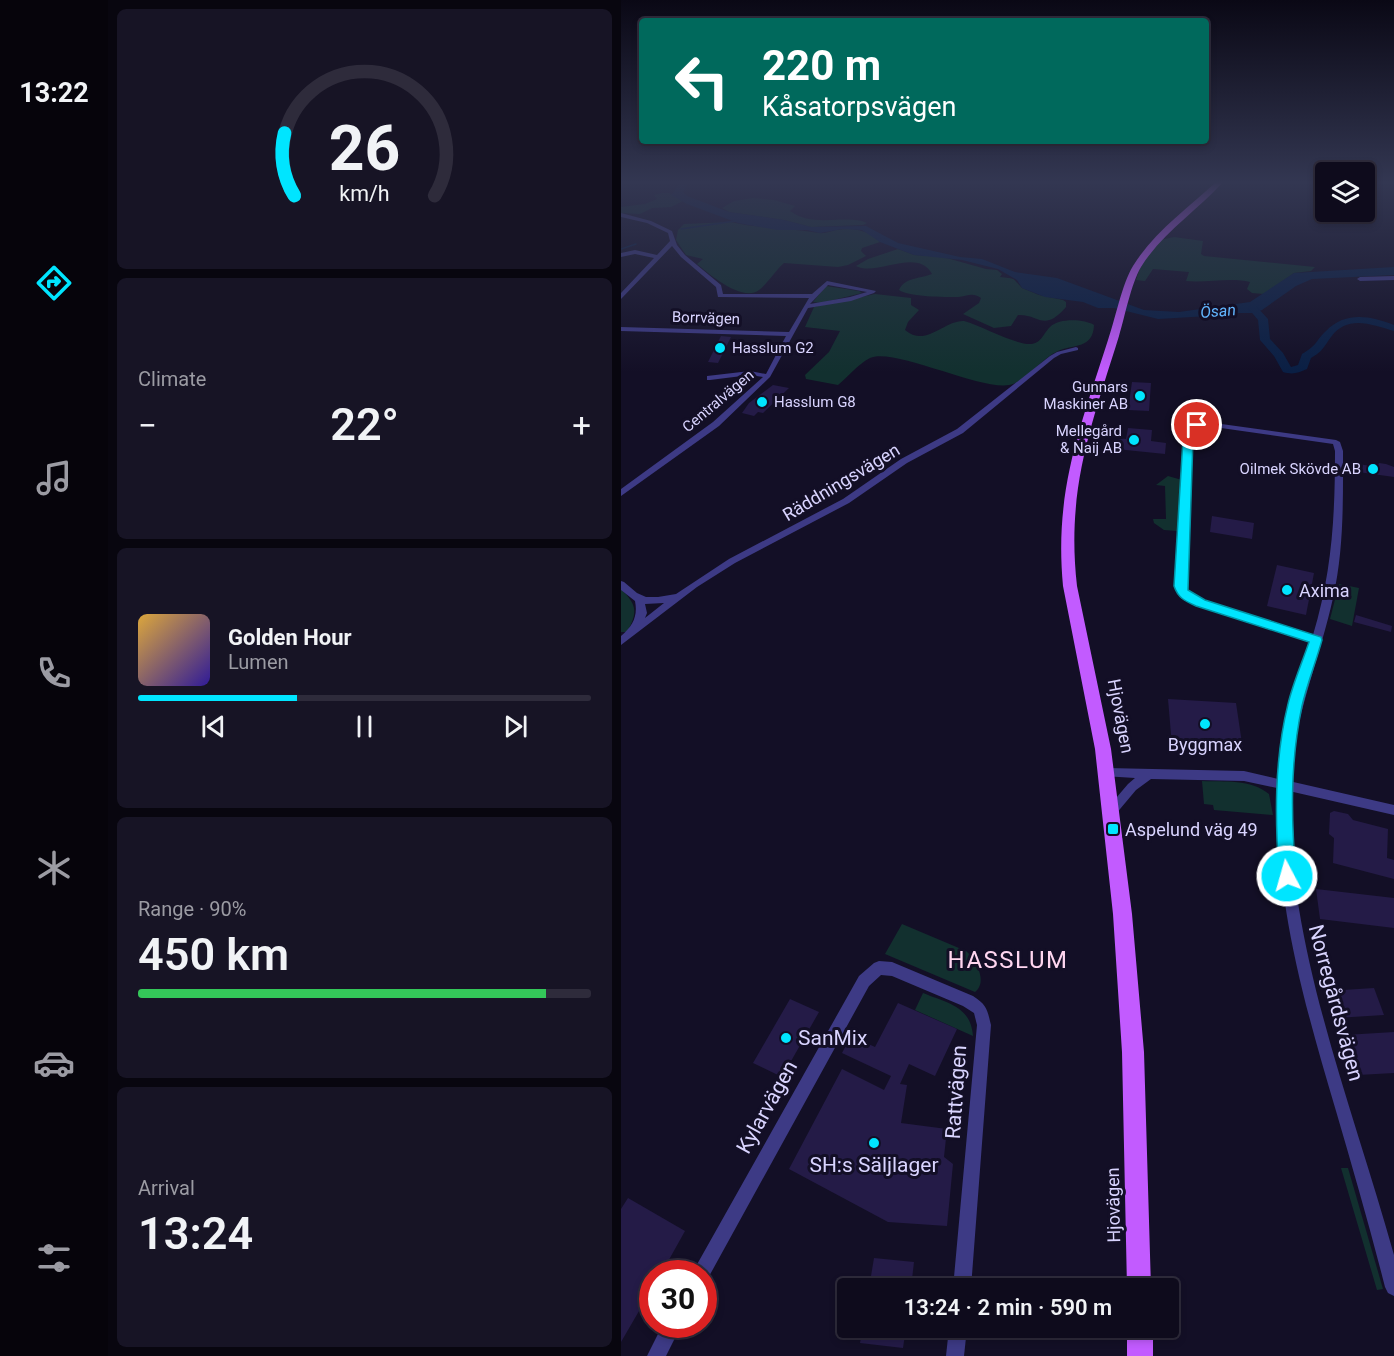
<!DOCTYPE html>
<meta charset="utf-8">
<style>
body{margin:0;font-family:Roboto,sans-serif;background:#171425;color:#f1f3f6;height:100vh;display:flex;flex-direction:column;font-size:22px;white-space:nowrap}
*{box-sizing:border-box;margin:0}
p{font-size:20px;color:#9b9ba3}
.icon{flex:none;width:33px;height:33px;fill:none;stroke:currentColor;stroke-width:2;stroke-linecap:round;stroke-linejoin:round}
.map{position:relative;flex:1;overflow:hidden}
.side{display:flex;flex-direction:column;gap:9px;padding:9px;background:#08060f;width:513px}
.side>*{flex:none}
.top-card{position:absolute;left:18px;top:18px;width:570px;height:126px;border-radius:6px;box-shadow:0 3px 9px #0003,0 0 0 2px #2e2b3b;background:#00695c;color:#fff;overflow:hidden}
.tools{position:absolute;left:694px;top:162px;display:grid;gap:12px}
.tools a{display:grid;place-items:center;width:60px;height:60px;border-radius:6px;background:#0e0b1c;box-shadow:0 3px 9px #0003,0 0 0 2px #2e2b3b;font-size:30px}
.speed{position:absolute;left:18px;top:1260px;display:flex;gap:12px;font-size:30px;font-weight:700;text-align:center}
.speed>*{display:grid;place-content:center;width:78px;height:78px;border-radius:50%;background:#0e0b1c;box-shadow:0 3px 9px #0003,0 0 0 2px #2e2b3b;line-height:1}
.speed .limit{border:9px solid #d22;background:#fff;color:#111}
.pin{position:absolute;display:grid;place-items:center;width:51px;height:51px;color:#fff;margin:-26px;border:3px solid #fff;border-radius:50%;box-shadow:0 2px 6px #0007}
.me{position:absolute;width:66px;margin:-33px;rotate:354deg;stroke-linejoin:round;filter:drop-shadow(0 0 4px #0008)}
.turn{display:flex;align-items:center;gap:21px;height:126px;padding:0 24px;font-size:27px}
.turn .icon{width:78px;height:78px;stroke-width:2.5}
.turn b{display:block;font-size:42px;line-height:51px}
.big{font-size:45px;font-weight:600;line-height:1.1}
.side .card{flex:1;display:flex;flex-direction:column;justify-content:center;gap:9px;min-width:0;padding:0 21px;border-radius:9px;background:#171425}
.side .dial{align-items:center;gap:0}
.dial svg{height:156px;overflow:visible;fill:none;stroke:#2e2b3b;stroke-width:7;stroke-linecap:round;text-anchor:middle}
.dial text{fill:#f1f3f6;stroke:none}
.song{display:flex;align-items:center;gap:18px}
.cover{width:72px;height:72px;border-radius:9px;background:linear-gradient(135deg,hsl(40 70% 55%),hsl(250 70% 35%))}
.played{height:6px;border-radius:3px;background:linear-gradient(90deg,#00e5ff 35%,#2e2b3b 35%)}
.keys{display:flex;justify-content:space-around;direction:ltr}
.heat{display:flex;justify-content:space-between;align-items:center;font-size:33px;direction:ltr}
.charge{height:9px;border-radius:4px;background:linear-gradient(90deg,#34c759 90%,#2e2b3b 0)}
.trip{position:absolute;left:216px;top:1278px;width:342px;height:60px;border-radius:6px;background:#0e0b1c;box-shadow:0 3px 9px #0003,0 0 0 2px #2e2b3b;font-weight:600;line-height:60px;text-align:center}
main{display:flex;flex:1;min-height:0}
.tab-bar{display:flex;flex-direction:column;width:108px;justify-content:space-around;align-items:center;background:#06040b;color:#9b9ba3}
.tab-bar .icon{width:42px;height:42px}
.tab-bar .active{color:#00e5ff}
.tab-bar b{font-size:27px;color:#f1f3f6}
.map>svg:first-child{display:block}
.green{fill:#12302f}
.water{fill:#0a1f44}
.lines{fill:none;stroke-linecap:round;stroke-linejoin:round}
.stream{stroke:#0a1f44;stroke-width:1.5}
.river{fill:#0a1f44;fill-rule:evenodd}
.building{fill:#241b47}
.minor{fill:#3d3a85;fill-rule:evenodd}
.primary{fill:#c25bff;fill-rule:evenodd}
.route{fill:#00e5ff;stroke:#0095a6;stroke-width:1.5}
.poi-dot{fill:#00e5ff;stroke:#130f26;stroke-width:2}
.labels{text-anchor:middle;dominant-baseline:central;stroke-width:6;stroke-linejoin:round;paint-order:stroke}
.far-street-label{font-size:15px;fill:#d9d4ff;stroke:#130f26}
.far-poi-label{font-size:15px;fill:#d9d4ff;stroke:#130f26;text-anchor:end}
.far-water-label{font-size:16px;font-style:italic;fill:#62b6ff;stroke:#130f26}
.street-label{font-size:18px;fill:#d9d4ff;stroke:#130f26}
.poi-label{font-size:18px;fill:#d9d4ff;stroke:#130f26;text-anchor:start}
.near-street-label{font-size:21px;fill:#d9d4ff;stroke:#130f26}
.near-poi-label{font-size:21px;fill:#d9d4ff;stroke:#130f26;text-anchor:start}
.near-neighbourhood-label{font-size:24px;letter-spacing:1.5px;fill:#ffd6f0;stroke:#130f26}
</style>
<main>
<nav class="tab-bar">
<b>13:22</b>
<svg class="icon active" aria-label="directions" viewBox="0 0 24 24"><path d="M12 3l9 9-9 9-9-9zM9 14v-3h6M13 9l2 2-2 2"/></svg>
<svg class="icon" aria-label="music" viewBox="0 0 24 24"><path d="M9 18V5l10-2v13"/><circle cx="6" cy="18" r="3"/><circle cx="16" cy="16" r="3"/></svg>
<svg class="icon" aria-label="phone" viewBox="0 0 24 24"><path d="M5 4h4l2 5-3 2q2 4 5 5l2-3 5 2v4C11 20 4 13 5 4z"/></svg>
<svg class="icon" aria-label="climate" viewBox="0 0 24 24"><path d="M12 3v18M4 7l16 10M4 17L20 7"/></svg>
<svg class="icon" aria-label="car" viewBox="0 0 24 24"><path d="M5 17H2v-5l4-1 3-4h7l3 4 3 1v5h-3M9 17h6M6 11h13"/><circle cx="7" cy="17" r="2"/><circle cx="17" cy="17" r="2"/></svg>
<svg class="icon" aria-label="filters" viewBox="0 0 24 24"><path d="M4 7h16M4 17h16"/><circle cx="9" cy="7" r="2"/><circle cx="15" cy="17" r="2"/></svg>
</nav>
<section class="side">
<div class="card dial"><svg viewBox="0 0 100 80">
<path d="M14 69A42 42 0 1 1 86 69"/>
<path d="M14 69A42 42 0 0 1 9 37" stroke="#00e5ff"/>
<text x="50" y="56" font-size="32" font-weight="700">26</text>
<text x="50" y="72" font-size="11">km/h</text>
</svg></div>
<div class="card"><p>Climate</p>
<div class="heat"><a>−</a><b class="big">22°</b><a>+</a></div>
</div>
<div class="card">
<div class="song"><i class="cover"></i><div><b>Golden Hour</b><p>Lumen</p></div></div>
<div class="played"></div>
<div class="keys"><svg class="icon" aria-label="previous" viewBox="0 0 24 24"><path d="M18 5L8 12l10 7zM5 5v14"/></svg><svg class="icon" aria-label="pause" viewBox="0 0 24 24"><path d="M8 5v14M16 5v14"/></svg><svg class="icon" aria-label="next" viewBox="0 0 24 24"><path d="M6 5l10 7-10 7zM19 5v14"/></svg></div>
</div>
<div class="card"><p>Range · 90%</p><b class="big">450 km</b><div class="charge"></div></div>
<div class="card"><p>Arrival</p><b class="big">13:24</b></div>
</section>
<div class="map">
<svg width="773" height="1356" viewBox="0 0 773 1356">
<rect width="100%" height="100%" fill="#130f26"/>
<g class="green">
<polygon points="41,193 48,193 62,201 50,207 31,208 19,214 0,213 0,207 24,204 36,199 33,195"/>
<path d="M 132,198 L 153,200 L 174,206 L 169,211 C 194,229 226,213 246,223 L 242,225 L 190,227 L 163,220 L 108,212 L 101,208 L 113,201 Z"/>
<path d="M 110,222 C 139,229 169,228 198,233 C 204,234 210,231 216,230 C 232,227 247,230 259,242 L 241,248 L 240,251 L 245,256 L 227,265 L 217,267 L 163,263 C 154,271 147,283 138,290 C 122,303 88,274 76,264 L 82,259 L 65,255 L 55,240 L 57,230 L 63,224 Z"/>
<path d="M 553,237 L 582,241 L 580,254 L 583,256 L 694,267 L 690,271 L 673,273 L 643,294 L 631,293 L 626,289 L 629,282 C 611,277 585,283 565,281 L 568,272 L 532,269 L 524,281 L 515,280 L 520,265 L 539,240 Z"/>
<path d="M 277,249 L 293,255 L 322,257 L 365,269 L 376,270 L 381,274 L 379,277 C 396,279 390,277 401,288 L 418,295 L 442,300 L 445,302 L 445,307 C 422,333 419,314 397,315 L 390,326 L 373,328 L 342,314 L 358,303 L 360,298 C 352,292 346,296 337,297 C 324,297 288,297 278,290 C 284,277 299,279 311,274 C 296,247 256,277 235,266 L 247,259 Z"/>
<polygon points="205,286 238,291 241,293 200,303 192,302"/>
<path d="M 254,294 L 290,298 L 290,305 L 298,310 L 287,322 L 284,330 C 305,348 323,320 343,321 C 361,326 392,344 409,344 C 420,344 422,334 429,327 C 438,318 463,319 473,325 C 472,349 453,344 437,351 C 419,359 407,381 388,385 C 358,390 272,347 249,358 C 237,364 227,377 217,385 L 185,379 L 184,375 L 208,352 L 219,331 L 184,327 L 193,307 Z"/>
<polygon points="547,476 561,480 556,531 543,530 533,523 532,519 545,519 544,486 535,485"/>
<polygon points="718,584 738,588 731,626 709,619"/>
<path d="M 0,589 C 16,605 17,612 6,632 L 0,632 Z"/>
<path d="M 581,781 C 603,782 630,779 648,794 L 652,815 L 593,810 L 592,805 L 583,804 Z"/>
<path d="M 281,924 L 345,951 C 355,960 367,982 354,992 L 264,954 Z"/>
<path d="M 302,993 C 326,1003 350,1006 352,1036 L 294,1010 Z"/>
<polygon points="720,1168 727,1168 762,1289 756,1290"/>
</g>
<polygon class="water" points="60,182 69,182 62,192 66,196 108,212 163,220 190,227 245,226 277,243 339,257 361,259 394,272 436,278 523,310 558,312 629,302 673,273 773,267 773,275 691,279 675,286 641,310 634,313 616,313 605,315 537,319 493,308 477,308 462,302 424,297 401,288 396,280 377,269 341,260 293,255 259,242 241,230 221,229 199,233 186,230 156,230 117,223 66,204 50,195"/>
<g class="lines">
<g class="stream">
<polyline points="60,229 114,221"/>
<polyline points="0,249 15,244"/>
</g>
<path class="river" d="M 629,306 L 635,306 L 647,319 L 649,339 L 662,353 L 670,367 L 677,365 L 681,354 C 698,344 694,341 705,331 C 725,311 749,316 773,325 L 773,331 C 751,325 727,314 710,337 C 702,348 702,351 690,358 L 686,369 C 677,373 672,375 662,372 L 653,356 L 639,340 L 637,320 L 627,308 Z"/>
</g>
<g class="building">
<polygon points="100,336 110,337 97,363 87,362"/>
<polygon points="511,382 530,383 528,411 507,410"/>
<polygon points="152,385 168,388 142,413 137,412 133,416 121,413 128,403"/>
<polygon points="507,428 531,430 530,441 545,443 544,454 495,449 497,438 505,439"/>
<polygon points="731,463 756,467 758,463 765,464 773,467 773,477 730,471"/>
<polygon points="591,516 633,523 631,539 589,532"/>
<polygon points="656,565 693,573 685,615 646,606"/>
<polygon points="735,615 771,626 770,632 733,622"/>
<polygon points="547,699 615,703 622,750 551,746"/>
<polygon points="713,811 727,814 732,820 767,829 766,858 773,860 773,879 712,863 713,838 708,834 709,813"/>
<polygon points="695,889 773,898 773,928 699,919"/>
<polygon points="753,988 763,1015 715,1018 707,991"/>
<polygon points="169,999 198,1012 161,1077 132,1063"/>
<polygon points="277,1003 336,1029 314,1076 288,1064 279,1084 286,1085 280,1123 326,1129 323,1157 332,1164 326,1226 267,1222 168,1169 221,1069 263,1090 270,1076 221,1053 230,1036 254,1047"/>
<polygon points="773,1032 773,1073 737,1075 724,1035"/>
<polygon points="7,1198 64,1231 40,1274 32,1274 32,1287 0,1342 0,1209"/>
<polygon points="253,1258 293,1262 290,1288 248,1288"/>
<polygon points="242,1328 285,1328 282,1348 239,1343"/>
</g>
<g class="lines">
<g class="minor">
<path d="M 0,213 L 30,221 L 51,231 L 56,245 L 64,255 L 100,285 L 102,294 L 191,294 L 206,281 L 255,291 L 253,293 L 230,301 L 187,308 L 149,377 L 98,426 L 0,496 L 0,489 L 92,422 L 142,377 L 129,375 L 89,380 L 86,380 L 86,376 L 129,371 L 145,374 L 165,336 L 0,331 L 0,327 L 168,332 L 188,298 L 97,297 L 95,287 L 60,257 L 51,246 L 0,299 L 0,293 L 33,258 L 14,254 L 0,257 L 0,253 L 14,250 L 36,255 L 49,241 L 47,233 L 26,223 L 0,217 ZM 207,285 L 246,292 L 229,297 L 189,304 Z"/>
<polygon points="773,276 773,280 739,281 736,279 739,277"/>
<path d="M 455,347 L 457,348 L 457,350 L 440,354 L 433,358 L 342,433 L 286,463 L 228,503 L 114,563 L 76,587 L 0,645 L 0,636 C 12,626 17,616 14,601 L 0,590 L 0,581 L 3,582 L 16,593 L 25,597 L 37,597 L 55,594 L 108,559 L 222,499 L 280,459 L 336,429 L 429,356 L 436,352 ZM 43,603 L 24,618 L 26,613 L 24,604 Z"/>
<path d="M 586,422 L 715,440 L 719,442 L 722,451 C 722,500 723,550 712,598 C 698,661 674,716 668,781 L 773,805 L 773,815 L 668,791 C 667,949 731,1104 773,1255 L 773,1296 L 767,1293 L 764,1287 C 749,1228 732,1169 715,1111 C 683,1003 654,902 656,788 L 623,781 L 530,779 L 515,790 L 494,815 L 490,816 L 486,815 L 484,811 L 507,784 L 514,778 L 482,776 L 480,773 L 482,770 L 486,768 L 623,771 L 657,779 C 662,732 676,687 690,642 L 573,604 L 561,597 L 554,586 L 563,439 C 566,424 572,423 586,422 ZM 586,426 L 712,444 L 714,451 C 714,517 711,572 692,635 L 583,601 C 575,597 568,595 564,586 L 571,439 L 573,431 L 578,427 Z"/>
<path d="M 258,961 L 271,962 L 352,996 C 366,1005 366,1009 370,1025 L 350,1288 L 332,1288 L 356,1025 L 353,1013 L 342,1006 L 271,976 L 260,975 L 248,986 L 86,1280 L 82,1282 L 82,1274 L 72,1274 L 74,1268 L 238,976 L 253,963 Z"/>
<polygon points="42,1324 61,1324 45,1356 26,1356"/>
<polygon points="328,1328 346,1328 343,1356 325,1356"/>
</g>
<g class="primary">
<path d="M 595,182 L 602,182 C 576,211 541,233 520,267 C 510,284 504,316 498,336 C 470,426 445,490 456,586 L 490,749 L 511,914 L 523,1052 L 530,1288 L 506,1288 L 501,1052 L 492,914 L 474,749 L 442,586 C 433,491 459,428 487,340 C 494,320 501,284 512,266 C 532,233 567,208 595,182 Z"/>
<rect x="506" y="1328" width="26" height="28"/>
</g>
</g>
<linearGradient id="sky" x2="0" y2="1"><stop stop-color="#0a0815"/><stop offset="0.49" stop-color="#333752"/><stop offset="1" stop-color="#333752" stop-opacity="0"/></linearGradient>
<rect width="773" height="372" fill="url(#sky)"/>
<path class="route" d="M 572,423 L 581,425 L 574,431 L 572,439 L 567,590 L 584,600 L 700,637 L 701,640 C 695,662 686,684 681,706 C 669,763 670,818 675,876 L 672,881 L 666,883 L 661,881 L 658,876 C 654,818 653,761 667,704 C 672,683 681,663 688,642 L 575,606 C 564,601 557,598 553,586 L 562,439 L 564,430 Z"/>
<g class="poi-dot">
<circle cx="99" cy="348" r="6"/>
<circle cx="519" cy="396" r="6"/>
<circle cx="141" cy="402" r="6"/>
<circle cx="513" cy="440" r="6"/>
<circle cx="752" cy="469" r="6"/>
<circle cx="666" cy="590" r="6"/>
<circle cx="584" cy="724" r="6"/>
<rect x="486" y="823" width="12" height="12" rx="3"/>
<circle cx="165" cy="1038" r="6"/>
<circle cx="253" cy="1143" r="6"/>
</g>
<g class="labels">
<g class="far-street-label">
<text transform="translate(85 318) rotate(2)">Borrvägen</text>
<text transform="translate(97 401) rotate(-40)">Centralvägen</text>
</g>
<g class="far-poi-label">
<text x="111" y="348" text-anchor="start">Hasslum G2</text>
<text x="507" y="387">Gunnars<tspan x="507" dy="17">Maskiner AB</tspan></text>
<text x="153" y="402" text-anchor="start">Hasslum G8</text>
<text x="501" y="431">Mellegård<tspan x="501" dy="17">&amp; Naij AB</tspan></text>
<text x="740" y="469">Oilmek Skövde AB</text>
</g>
<g class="far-water-label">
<text transform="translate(597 311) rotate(-5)">Ösan</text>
</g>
<g class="street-label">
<text transform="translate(220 482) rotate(-31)">Räddningsvägen</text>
<text transform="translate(500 716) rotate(79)">Hjovägen</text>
<text transform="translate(492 1205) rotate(-91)">Hjovägen</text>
</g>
<g class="poi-label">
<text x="678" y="590">Axima</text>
<text x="584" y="744" text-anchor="middle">Byggmax</text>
<text x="504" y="829">Aspelund väg 49</text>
</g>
<g class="near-street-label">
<text transform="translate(715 1003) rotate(75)">Norregårdsvägen</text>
<text transform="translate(335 1092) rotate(-86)">Rattvägen</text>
<text transform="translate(146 1107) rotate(-61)">Kylarvägen</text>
</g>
<g class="near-poi-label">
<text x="177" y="1038">SanMix</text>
<text x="253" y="1165" text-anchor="middle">SH:s Säljlager</text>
</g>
<g class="near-neighbourhood-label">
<text x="387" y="960">HASSLUM</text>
</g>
</g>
</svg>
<div class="tools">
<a><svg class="icon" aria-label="layers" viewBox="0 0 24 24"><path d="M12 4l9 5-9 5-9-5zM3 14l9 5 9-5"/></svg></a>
</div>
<div class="speed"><div class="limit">30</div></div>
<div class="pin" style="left:576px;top:425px;background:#d93025"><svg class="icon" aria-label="arrive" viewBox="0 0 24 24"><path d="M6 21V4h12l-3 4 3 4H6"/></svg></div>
<svg class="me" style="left:666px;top:876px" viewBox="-20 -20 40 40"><circle r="17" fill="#00e5ff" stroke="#fff" stroke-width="3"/><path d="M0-11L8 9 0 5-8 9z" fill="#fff"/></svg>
<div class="trip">13:24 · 2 min · 590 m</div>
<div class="top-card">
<div class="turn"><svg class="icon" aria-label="left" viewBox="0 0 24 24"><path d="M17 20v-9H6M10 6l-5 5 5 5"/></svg><div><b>220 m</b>Kåsatorpsvägen</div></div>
</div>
</div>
</main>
